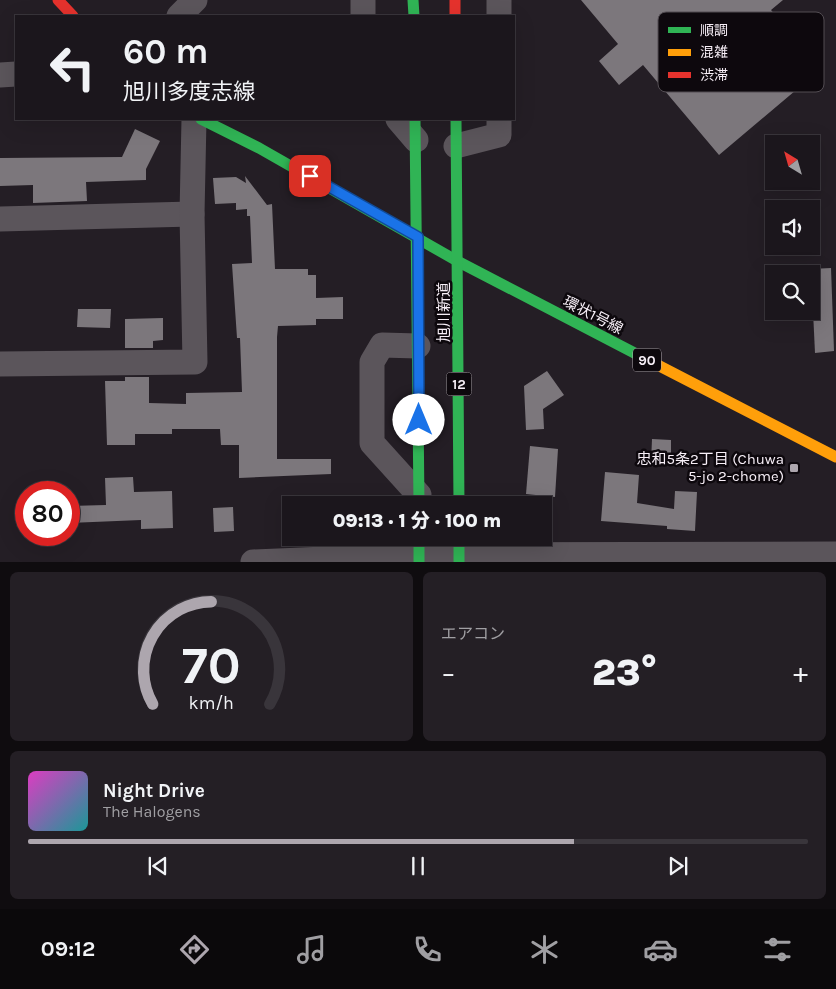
<!DOCTYPE html>
<html lang="ja">
<meta charset="utf-8">
<style>
body{margin:0;font-family:Karla,"Noto Sans JP",sans-serif;background:#241f25;color:#f1f3f6;height:100vh;display:flex;flex-direction:column;font-size:19px;white-space:nowrap}
*{box-sizing:border-box;margin:0}
p{font-size:16px;color:#a09fa3}
.icon{flex:none;width:28px;height:28px;fill:none;stroke:currentColor;stroke-width:2;stroke-linecap:round;stroke-linejoin:round}
.map{position:relative;height:562px;overflow:hidden}
.sheet{display:flex;flex-direction:column;gap:10px;padding:10px;background:#0f0c0f;flex:1}
.sheet>*{flex:none}
.hud{position:absolute;left:15px;top:15px;width:500px;height:105px;border-radius:0px;box-shadow:0 5px 20px #0002,0 0 0 1px #39353b;background:#1b161c;color:#f1f3f6;overflow:hidden}
.needle{width:32px;rotate:323deg}
.controls{position:absolute;left:765px;top:135px;display:grid;gap:10px}
.controls a{display:grid;place-items:center;width:55px;height:55px;border-radius:0px;background:#1b161c;box-shadow:0 5px 20px #0002,0 0 0 1px #39353b;font-size:25px}
.speed{position:absolute;left:15px;top:481px;display:flex;gap:10px;font-size:25px;font-weight:700;text-align:center}
.speed>*{display:grid;place-content:center;width:65px;height:65px;border-radius:50%;background:#1b161c;box-shadow:0 5px 20px #0002,0 0 0 1px #39353b;line-height:1}
.speed .limit{border:8px solid #d22;background:#fff;color:#111}
.pin{position:absolute;display:grid;place-items:center;width:42px;height:42px;color:#fff;margin:-21px;border-radius:10px;box-shadow:0 2px 8px #0006}
.me{position:absolute;width:55px;margin:-28px;rotate:0deg;stroke-linejoin:round;filter:drop-shadow(0 0 4px #0008)}
.turn{display:flex;align-items:center;gap:18px;height:105px;padding:0 25px;font-size:22px}
.turn .icon{width:65px;height:65px;stroke-width:2.5}
.turn b{display:block;font-size:35px;line-height:42px}
.big{font-size:38px;font-weight:800;line-height:1.1}
.sheet .tile{flex:1;display:flex;flex-direction:column;justify-content:center;gap:8px;min-width:0;padding:0 18px;border-radius:8px;background:#241f25}
.sheet .dial{align-items:center;gap:0}
.dial svg{height:130px;overflow:visible;fill:none;stroke:#39353b;stroke-width:7;stroke-linecap:round;text-anchor:middle}
.dial text{fill:#f1f3f6;stroke:none}
.song{display:flex;align-items:center;gap:15px}
.cover{width:60px;height:60px;border-radius:8px;background:linear-gradient(135deg,hsl(310 70% 55%),hsl(180 70% 35%))}
.played{height:5px;border-radius:2px;background:linear-gradient(90deg,#ada6ae 70%,#39353b 70%)}
.keys{display:flex;justify-content:space-around;direction:ltr}
.heat{display:flex;justify-content:space-between;align-items:center;font-size:28px;direction:ltr}
.sheet .tiles{flex:1;display:grid;gap:10px;grid-template-columns:1fr 1fr}
.tile:last-child{grid-column:span 2}
.trip{position:absolute;left:282px;top:496px;width:270px;height:50px;border-radius:0px;background:#1b161c;box-shadow:0 5px 20px #0002,0 0 0 1px #39353b;font-weight:800;line-height:50px;text-align:center}
.tab-bar{display:flex;height:80px;justify-content:space-around;align-items:center;background:#0b090b;color:#a09fa3}
.tab-bar .icon{width:35px;height:35px}
.tab-bar .on{color:#ada6ae}
.tab-bar b{font-size:22px;color:#f1f3f6}
.map>svg:first-child{display:block}
.building{fill:#7c777c}
.lines{fill:none;stroke-linecap:round;stroke-linejoin:round}
.street{stroke:#5b555b;stroke-width:25}
.fast{stroke:#30b455;stroke-width:11}
.slow{stroke:#ff9f0a;stroke-width:11}
.jam{stroke:#e5322d;stroke-width:11}
.route-casing{stroke:#114b97;stroke-width:12}
.route{stroke:#1a73e8;stroke-width:9}
.poi-dot{fill:#ada6ae;stroke:#0d080d;stroke-width:2}
.labels{text-anchor:middle;dominant-baseline:central;stroke-width:5;stroke-linejoin:round;paint-order:stroke}
.shield{fill:#0d080d;stroke:#b1aab1;stroke-width:1}
.shield-label{font-size:14px;font-weight:bold;fill:#f7eff7}
.street-label{font-size:15px;fill:#f7eff7;stroke:#0d080d}
.poi-label{font-size:15px;fill:#f7eff7;stroke:#0d080d;text-anchor:end}
.key{fill:#0d080d;stroke:#534d53;stroke-width:1}
.key-label{font-size:14px;fill:#f7eff7}
</style>
<div class="map">
<svg width="836" height="562" viewBox="0 0 836 562">
<rect width="100%" height="100%" fill="#241e25"/>
<g class="building">
<polygon points="581,0 783,0 771,10 821,69 719,155 643,65 619,85 599,61 618,44"/>
<polygon points="135,129 160,141 146,169 146,180 86,182 87,201 33,203 33,185 0,186 0,158 122,157"/>
<polygon points="245,176 267,205 272,204 275,269 308,269 308,275 316,275 316,298 343,297 343,319 316,319 316,325 278,326 277,337 277,459 331,459 331,474 239,478 239,445 221,445 220,429 172,429 172,434 135,434 135,445 107,445 105,381 125,381 125,377 149,377 149,403 186,404 186,393 242,392 240,338 237,338 232,264 252,263 250,216 247,216 247,209 236,210 236,203 215,204 213,178 236,177 246,183"/>
<polygon points="831,268 834,351 815,353 811,269"/>
<polygon points="78,309 111,309 110,328 77,327"/>
<polygon points="163,318 163,340 153,341 153,348 125,348 125,319"/>
<polygon points="547,371 564,395 543,409 544,429 526,430 524,386"/>
<polygon points="652,439 671,440 671,463 651,463"/>
<polygon points="530,446 558,449 555,497 526,494"/>
<polygon points="605,472 639,475 637,503 674,509 675,491 697,492 695,531 667,529 667,526 601,521"/>
<polygon points="133,477 134,492 172,491 173,528 141,529 141,520 69,523 69,506 106,505 105,478"/>
<polygon points="233,507 234,531 214,532 213,508"/>
</g>
<g class="lines">
<g class="street">
<polyline points="363,0 363,16"/>
<polyline points="179,16 195,0"/>
<polyline points="499,16 499,0"/>
<polyline points="0,75 16,74"/>
<polyline points="398,119 416,140"/>
<polyline points="456,146 499,135 499,119"/>
<polyline points="0,219 192,214"/>
<polyline points="418,346 382,345 372,362 372,443 419,495"/>
<polyline points="0,364 195,362 192,214 194,119"/>
<polyline points="253,562 419,555 836,554"/>
</g>
<g class="fast">
<polyline points="413,0 414,16"/>
<polyline points="201,119 259,148 459,262 646,359"/>
<polyline points="415,119 419,505"/>
<polyline points="456,119 459,505"/>
<polyline points="419,538 419,562"/>
<polyline points="459,538 459,562"/>
</g>
<polyline class="slow" points="646,359 836,457"/>
<g class="jam">
<polyline points="58,0 73,16"/>
<polyline points="455,0 455,16"/>
</g>
</g>
<g class="lines">
<g class="route-casing">
<polyline id="route" points="310,176 418,237 419,420"/>
</g>
<use href="#route" class="route"/>
</g>
<rect class="poi-dot" x="789" y="463" width="10" height="10" rx="2.5"/>
<g class="labels">
<g class="shield">
<rect x="633" y="348.5" width="28" height="23" rx="4"/>
<rect x="446.5" y="372.5" width="25" height="23" rx="4"/>
</g>
<g class="shield-label">
<text x="647" y="360">90</text>
<text x="459" y="384">12</text>
</g>
<g class="street-label">
<text transform="translate(444 312) rotate(-90)">旭川新道</text>
<text transform="translate(593 315) rotate(27)">環状1号線</text>
</g>
<g class="poi-label">
<text x="784" y="459">忠和5条2丁目 (Chuwa<tspan x="784" dy="17">5-jo 2-chome)</tspan></text>
</g>
</g>
<rect x="658" y="12" width="166" height="80" rx="8" class="key"/>
<rect x="668" y="27" width="23" height="6" fill="#30b455"/>
<rect x="668" y="49" width="23" height="7" fill="#ff9f0a"/>
<rect x="668" y="72" width="23" height="6" fill="#e5322d"/>
<g class="key-label">
<text x="700" y="35">順調</text>
<text x="700" y="57">混雑</text>
<text x="700" y="80">渋滞</text>
</g>
</svg>
<div class="controls">
<a><svg class="needle" viewBox="-14 -14 28 28"><path d="M0-13l5 13h-10z" fill="#e53935"/><path d="M0 13l5-13h-10z" fill="#a09fa3"/></svg></a>
<a><svg class="icon" aria-label="sound" viewBox="0 0 24 24"><path d="M4 9h4l5-4v14l-5-4H4zM17 9q2 3 0 6"/></svg></a>
<a><svg class="icon" aria-label="search" viewBox="0 0 24 24"><circle cx="10" cy="10" r="6"/><path d="M15 15l6 6"/></svg></a>
</div>
<div class="speed"><div class="limit">80</div></div>
<div class="pin" style="left:310px;top:176px;background:#d93025"><svg class="icon" aria-label="arrive" viewBox="0 0 24 24"><path d="M6 21V4h12l-3 4 3 4H6"/></svg></div>
<svg class="me" style="left:419px;top:420px" viewBox="-20 -20 40 40"><circle r="19" fill="#fff"/><path d="M0-13L10 11 0 6-10 11z" fill="#1a73e8"/></svg>
<div class="trip">09:13 · 1 分 · 100 m</div>
<div class="hud">
<div class="turn"><svg class="icon" aria-label="left" viewBox="0 0 24 24"><path d="M17 20v-9H6M10 6l-5 5 5 5"/></svg><div><b>60 m</b>旭川多度志線</div></div>
</div>
</div>
<section class="sheet">
<div class="tiles">
<div class="tile dial"><svg viewBox="0 0 100 80">
<path d="M14 69A42 42 0 1 1 86 69"/>
<path d="M14 69A42 42 0 0 1 50 6" stroke="#ada6ae"/>
<text x="50" y="56" font-size="32" font-weight="700">70</text>
<text x="50" y="72" font-size="11">km/h</text>
</svg></div>
<div class="tile"><p>エアコン</p>
<div class="heat"><a>−</a><b class="big">23°</b><a>+</a></div>
</div>
<div class="tile">
<div class="song"><i class="cover"></i><div><b>Night Drive</b><p>The Halogens</p></div></div>
<div class="played"></div>
<div class="keys"><svg class="icon" aria-label="previous" viewBox="0 0 24 24"><path d="M18 5L8 12l10 7zM5 5v14"/></svg><svg class="icon" aria-label="pause" viewBox="0 0 24 24"><path d="M8 5v14M16 5v14"/></svg><svg class="icon" aria-label="next" viewBox="0 0 24 24"><path d="M6 5l10 7-10 7zM19 5v14"/></svg></div>
</div>
</div>
</section>
<nav class="tab-bar">
<b>09:12</b>
<svg class="icon on" aria-label="directions" viewBox="0 0 24 24"><path d="M12 3l9 9-9 9-9-9zM9 14v-3h6M13 9l2 2-2 2"/></svg>
<svg class="icon" aria-label="music" viewBox="0 0 24 24"><path d="M9 18V5l10-2v13"/><circle cx="6" cy="18" r="3"/><circle cx="16" cy="16" r="3"/></svg>
<svg class="icon" aria-label="phone" viewBox="0 0 24 24"><path d="M5 4h4l2 5-3 2q2 4 5 5l2-3 5 2v4C11 20 4 13 5 4z"/></svg>
<svg class="icon" aria-label="climate" viewBox="0 0 24 24"><path d="M12 3v18M4 7l16 10M4 17L20 7"/></svg>
<svg class="icon" aria-label="car" viewBox="0 0 24 24"><path d="M5 17H2v-5l4-1 3-4h7l3 4 3 1v5h-3M9 17h6M6 11h13"/><circle cx="7" cy="17" r="2"/><circle cx="17" cy="17" r="2"/></svg>
<svg class="icon" aria-label="filters" viewBox="0 0 24 24"><path d="M4 7h16M4 17h16"/><circle cx="9" cy="7" r="2"/><circle cx="15" cy="17" r="2"/></svg>
</nav>
